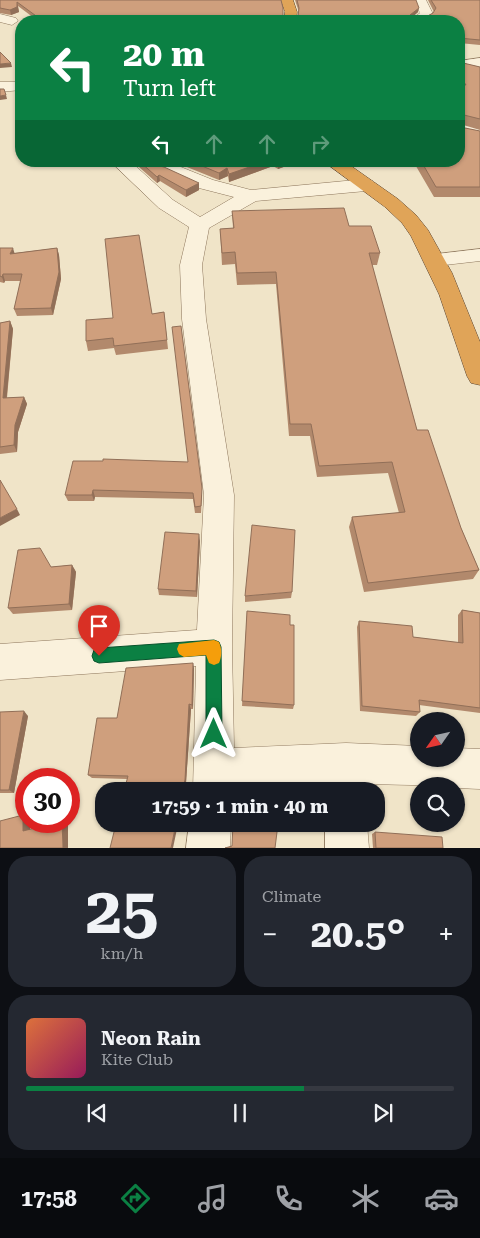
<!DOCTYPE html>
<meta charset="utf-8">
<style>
body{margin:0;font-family:"Roboto Serif",serif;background:#242831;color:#f1f3f6;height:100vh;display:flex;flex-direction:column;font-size:19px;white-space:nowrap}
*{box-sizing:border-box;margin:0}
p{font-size:16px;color:#9ea1a6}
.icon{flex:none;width:28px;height:28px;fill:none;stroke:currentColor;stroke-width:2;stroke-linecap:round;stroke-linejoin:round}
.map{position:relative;height:848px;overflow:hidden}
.side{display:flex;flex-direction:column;gap:8px;padding:8px;background:#0d0f14;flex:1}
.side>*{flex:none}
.hud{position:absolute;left:15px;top:15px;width:450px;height:152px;border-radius:20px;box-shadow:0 1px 4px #0004;background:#0b8043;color:#fff;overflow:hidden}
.needle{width:32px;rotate:236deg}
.fabs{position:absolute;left:410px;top:712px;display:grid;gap:10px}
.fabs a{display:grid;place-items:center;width:55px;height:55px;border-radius:50%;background:#171b24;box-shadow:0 1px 4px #0004;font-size:25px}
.speed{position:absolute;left:15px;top:768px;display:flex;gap:10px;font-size:25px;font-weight:700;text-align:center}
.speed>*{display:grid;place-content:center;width:65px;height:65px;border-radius:50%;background:#171b24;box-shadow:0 1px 4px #0004;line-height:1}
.speed .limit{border:8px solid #d22;background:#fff;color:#111}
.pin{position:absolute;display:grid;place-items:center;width:42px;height:42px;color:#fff;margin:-51px -21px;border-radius:50% 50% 50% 0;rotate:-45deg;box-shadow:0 0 5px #0007}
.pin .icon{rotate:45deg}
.me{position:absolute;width:55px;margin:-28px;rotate:0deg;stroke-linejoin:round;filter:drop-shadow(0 0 4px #0008)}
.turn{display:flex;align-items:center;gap:18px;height:105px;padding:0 25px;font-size:22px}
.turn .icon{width:65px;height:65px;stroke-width:2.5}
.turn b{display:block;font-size:35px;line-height:42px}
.lanes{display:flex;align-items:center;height:48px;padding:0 25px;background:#0003;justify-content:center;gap:25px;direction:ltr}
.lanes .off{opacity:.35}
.big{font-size:38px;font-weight:700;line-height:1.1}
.side .tile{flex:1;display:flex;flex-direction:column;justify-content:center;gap:8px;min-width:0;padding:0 18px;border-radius:20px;background:#242831}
.side .dial{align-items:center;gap:0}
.dial b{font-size:65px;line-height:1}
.song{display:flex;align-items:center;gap:15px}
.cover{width:60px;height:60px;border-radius:8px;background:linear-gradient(135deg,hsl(20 70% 55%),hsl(330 70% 35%))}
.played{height:5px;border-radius:2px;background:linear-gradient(90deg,#0b8043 65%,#363941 65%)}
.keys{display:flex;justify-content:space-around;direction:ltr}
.heat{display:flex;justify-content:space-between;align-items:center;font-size:28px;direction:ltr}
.side .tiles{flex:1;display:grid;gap:8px;grid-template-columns:1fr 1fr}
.tile:last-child{grid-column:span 2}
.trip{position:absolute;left:95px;top:782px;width:290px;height:50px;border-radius:20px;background:#171b24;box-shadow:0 1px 4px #0004;font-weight:700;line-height:50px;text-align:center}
.tabs{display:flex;height:80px;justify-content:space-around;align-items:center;background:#090b0e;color:#9ea1a6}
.tabs .icon{width:35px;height:35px}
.tabs .current{color:#0b8043}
.tabs b{font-size:22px;color:#f1f3f6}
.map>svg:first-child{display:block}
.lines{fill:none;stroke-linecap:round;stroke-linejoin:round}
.minor-casing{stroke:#8d765c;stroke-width:1}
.highway-casing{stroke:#5b4430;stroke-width:1}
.minor{fill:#faf1dc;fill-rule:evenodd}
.highway{fill:#e0a458;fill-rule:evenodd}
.wall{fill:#b2896c}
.shaded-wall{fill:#916f58}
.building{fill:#cf9f7d;stroke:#916f58}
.route{fill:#0b8043;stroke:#07532c}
.slow{fill:#f59e0b}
</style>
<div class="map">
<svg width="480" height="848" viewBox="0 0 480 848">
<rect width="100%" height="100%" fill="#f0e4c8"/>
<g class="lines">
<g class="minor-casing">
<g id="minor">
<path d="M 414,0 L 426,0 L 433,14 C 427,22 419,21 410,21 L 420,13 Z"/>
<polygon points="0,14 16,18 18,21 12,25 0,22"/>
<polygon points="480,58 480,71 459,67 459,61"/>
<polygon points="0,82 21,82 21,90 0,92"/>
<polygon points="480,121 480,131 459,136 459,126"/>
<polygon points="110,161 130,161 173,200 200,217 234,197 199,188 165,172 139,165 136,161 166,161 213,180 251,190 366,179 373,181 375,185 373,189 366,191 256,201 209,228 202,265 206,319 234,495 232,647 234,748 346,743 419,746 419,759 456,759 456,748 480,749 480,789 456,788 456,786 366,784 366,791 326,791 326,784 234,788 233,791 193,791 196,666 0,680 0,644 197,630 204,495 182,319 180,265 189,227 159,208"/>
<polygon points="480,249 480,261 436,266 428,265 425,260 428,255"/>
<polygon points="189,824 231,824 230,848 186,848"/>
<polygon points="325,824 367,824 369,848 325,848"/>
</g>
</g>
<g class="highway-casing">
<g id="highway">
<polygon points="281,0 293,0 297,12 296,21 284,21 285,12"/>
<polygon points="323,161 344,161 398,199 416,215 428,230 452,273 480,342 480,385 471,383 467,376 439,294 411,236 402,223 385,207"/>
</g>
</g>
<use href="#minor" class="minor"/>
<use href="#highway" class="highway"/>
</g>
<g class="wall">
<polygon points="0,0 283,18 289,21 38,21 18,6 19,12 11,15 0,13"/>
<polygon points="295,0 416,0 418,12 411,18 424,18 433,13 434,12 428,0 480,0 480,45 459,43 459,21 295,21 295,18 298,16 299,12"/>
<polygon points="459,62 480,67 480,130 460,124 460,127 480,131 480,197 434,197 413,161 459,161"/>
<polygon points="139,161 141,161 199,190 186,197 160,181 157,183 139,167"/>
<polygon points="172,161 300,161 278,169 273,166 229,182 228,176 219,180"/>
<polygon points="232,211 349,226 380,253 377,265 372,265 417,430 461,528 479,570 473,579 364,592 349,527 352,517 399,513 388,473 317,477 310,436 289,436 276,284 237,285 235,264 222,265 220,229 233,228"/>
<polygon points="0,248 15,253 57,248 59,255 61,279 53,315 17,316 14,309 21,281 5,281 4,283 0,282"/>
<polygon points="164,312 168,349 116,355 114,348 88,351 86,341 152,314"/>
<polygon points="10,321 13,329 7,398 24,397 27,404 18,432 17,452 0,454 0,323"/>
<polygon points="103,461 202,495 201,513 195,513 193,499 95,497 94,501 68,501 65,495"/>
<polygon points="200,541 197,597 159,595 158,589"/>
<polygon points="72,565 76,572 72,610 13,614 8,608 51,567"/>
<polygon points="292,592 291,598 245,602 245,596"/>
<polygon points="462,610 480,613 480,713 419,705 420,712 416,716 360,711 357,627 359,621 413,637 458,643 458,615"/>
<polygon points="247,611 290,625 294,705 293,709 242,706"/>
<polygon points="194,668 193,709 191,709 186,783 127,779 92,778 88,775 117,718"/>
<polygon points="0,712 28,716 14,793 0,793"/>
<polygon points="375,832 443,848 373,848 372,834"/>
</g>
<g class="shaded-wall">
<polygon points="17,2 19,12 11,15 10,10"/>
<polygon points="419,8 418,12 409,20 410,15"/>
<polygon points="11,63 12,67 0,68 0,64"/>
<polygon points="6,95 7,99 0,100 0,96"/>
<polygon points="267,161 274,161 273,166 229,182 229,174"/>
<polygon points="281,161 300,161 278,169 278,162"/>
<polygon points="227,168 228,176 219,180 219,173"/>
<polygon points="159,175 160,181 157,183 157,177"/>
<polygon points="199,183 199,190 186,197 186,190"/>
<polygon points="13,248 15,255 10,254"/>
<polygon points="57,248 59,255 61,279 53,315 51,308"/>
<polygon points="3,274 5,281 4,283 2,277"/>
<polygon points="10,321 13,329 6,404 3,398"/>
<polygon points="24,397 27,404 18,432 17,452 14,445 15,425"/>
<polygon points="93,490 95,497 94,501 92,495"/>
<polygon points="17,509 20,515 0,526 0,518"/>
<polygon points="199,534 200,541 197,597 196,591"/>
<polygon points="72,565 76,572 72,610 69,604"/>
<polygon points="193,663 194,668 193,709 192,705"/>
<polygon points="189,704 191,709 186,783 184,791 182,791"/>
<polygon points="24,711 28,716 14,793 9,790"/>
<polygon points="23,815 26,817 26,821 30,821 30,834 23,831"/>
<polygon points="62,821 68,824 68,848 63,848"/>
<polygon points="176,824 178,824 173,848 171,848"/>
</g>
<g class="building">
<polygon points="0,0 281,0 283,8 283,18 290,18 285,21 43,21 17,2 17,7 10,10 0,8"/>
<polygon points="297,0 416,0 419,8 410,15 410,18 424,18 433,13 436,8 431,0 480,0 480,40 459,38 459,21 302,21 295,18 298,16 299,8"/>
<polygon points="0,52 11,63 0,64"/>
<polygon points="459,62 480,67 480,119 460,114 460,127 480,131 480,187 436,187 421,161 459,161 459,84 466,85 459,75"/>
<polygon points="0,89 4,89 6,95 0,96"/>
<polygon points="21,115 21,124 19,122"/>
<polygon points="139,161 164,167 199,183 186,190 159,175 157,177"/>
<polygon points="190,161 267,161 229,174 227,168 219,173"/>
<polygon points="344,208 349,226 371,226 380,253 369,253 417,430 428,430 461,528 479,570 368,583 352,517 405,512 392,462 319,466 311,424 290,424 276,272 237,273 235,252 222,253 220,229 234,228 232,211"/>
<polygon points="139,235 152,314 164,312 167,340 114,346 113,338 86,341 86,320 113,318 105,239"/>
<polygon points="0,248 13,248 10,254 57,248 59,272 51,308 14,309 22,274 3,274 2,277 0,276"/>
<polygon points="10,321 3,398 24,397 15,425 14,445 0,447 0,323"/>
<polygon points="181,326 202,488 201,506 195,507 193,493 93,490 92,495 65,495 73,461 103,461 103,459 188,462 172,327"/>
<polygon points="0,480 17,509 0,518"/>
<polygon points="252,525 295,530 292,592 245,596"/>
<polygon points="165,532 199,534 196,591 158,589"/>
<polygon points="40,548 51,567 72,565 69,604 8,608 18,550"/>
<polygon points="462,610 480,613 480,708 419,700 420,712 362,706 359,621 412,626 413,637 463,643"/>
<polygon points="247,611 290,615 290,625 294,625 294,705 242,701"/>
<polygon points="193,663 192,705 189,704 185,780 182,791 124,791 128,776 88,775 97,718 117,718 126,668"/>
<polygon points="24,711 9,790 0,790 0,712"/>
<polygon points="23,815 23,831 62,821 63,848 0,848 0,821"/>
<polygon points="116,824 176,824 171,848 110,848"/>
<polygon points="233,824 278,824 275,848 225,848 232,846"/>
<polygon points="375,832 442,837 443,848 376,848"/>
</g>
<polygon class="route" points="214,640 219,642 221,647 222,734 220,740 214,742 208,740 206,734 206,655 99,663 94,661 92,656 94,650 99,648"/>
<path class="slow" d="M 214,640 L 219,642 C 222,649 222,656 219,663 L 214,665 L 209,663 L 206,655 L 184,657 L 179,654 L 177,649 L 179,644 Z"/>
</svg>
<div class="fabs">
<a><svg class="needle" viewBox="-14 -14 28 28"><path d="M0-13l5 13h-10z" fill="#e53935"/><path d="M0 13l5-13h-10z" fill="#9ea1a6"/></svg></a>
<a><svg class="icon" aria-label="search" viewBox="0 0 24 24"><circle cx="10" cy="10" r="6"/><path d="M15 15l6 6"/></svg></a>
</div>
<div class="speed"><div class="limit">30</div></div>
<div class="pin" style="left:99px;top:656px;background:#d93025"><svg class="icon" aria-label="arrive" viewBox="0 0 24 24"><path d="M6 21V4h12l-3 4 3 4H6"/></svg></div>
<svg class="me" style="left:214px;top:734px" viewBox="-20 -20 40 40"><path d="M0-17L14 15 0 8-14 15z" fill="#0b8043" stroke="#fff" stroke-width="4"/></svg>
<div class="trip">17:59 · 1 min · 40 m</div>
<div class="hud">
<div class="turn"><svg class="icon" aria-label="left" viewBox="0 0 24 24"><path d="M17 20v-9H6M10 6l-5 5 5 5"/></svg><div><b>20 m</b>Turn left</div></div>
<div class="lanes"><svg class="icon" aria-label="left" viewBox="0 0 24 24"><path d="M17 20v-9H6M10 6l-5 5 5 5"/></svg><svg class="icon off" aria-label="ahead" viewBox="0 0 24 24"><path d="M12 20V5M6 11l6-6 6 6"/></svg><svg class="icon off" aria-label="ahead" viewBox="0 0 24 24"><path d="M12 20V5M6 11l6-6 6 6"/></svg><svg class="icon off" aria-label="right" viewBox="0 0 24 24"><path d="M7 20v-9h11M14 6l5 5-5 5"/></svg></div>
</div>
</div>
<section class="side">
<div class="tiles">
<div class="tile dial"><b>25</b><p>km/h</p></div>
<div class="tile"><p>Climate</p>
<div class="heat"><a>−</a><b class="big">20.5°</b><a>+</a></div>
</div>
<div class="tile">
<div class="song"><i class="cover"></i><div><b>Neon Rain</b><p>Kite Club</p></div></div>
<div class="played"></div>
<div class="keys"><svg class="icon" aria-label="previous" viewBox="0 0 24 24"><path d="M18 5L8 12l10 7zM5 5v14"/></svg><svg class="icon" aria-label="pause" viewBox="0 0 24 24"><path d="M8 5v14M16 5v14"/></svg><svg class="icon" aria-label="next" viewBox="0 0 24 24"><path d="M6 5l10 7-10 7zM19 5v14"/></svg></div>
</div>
</div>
</section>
<nav class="tabs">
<b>17:58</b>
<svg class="icon current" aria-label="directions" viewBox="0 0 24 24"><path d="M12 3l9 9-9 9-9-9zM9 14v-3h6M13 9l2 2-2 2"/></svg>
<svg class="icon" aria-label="music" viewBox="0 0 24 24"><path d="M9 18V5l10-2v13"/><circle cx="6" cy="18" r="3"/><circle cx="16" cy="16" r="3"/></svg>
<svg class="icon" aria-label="phone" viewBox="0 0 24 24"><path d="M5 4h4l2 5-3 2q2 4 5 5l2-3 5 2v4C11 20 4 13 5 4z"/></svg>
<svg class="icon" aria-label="climate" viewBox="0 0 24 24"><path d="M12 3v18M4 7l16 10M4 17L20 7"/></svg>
<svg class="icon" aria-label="car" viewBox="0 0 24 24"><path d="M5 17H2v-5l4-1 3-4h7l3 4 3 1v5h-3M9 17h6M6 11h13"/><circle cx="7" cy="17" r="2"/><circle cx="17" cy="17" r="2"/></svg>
</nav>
